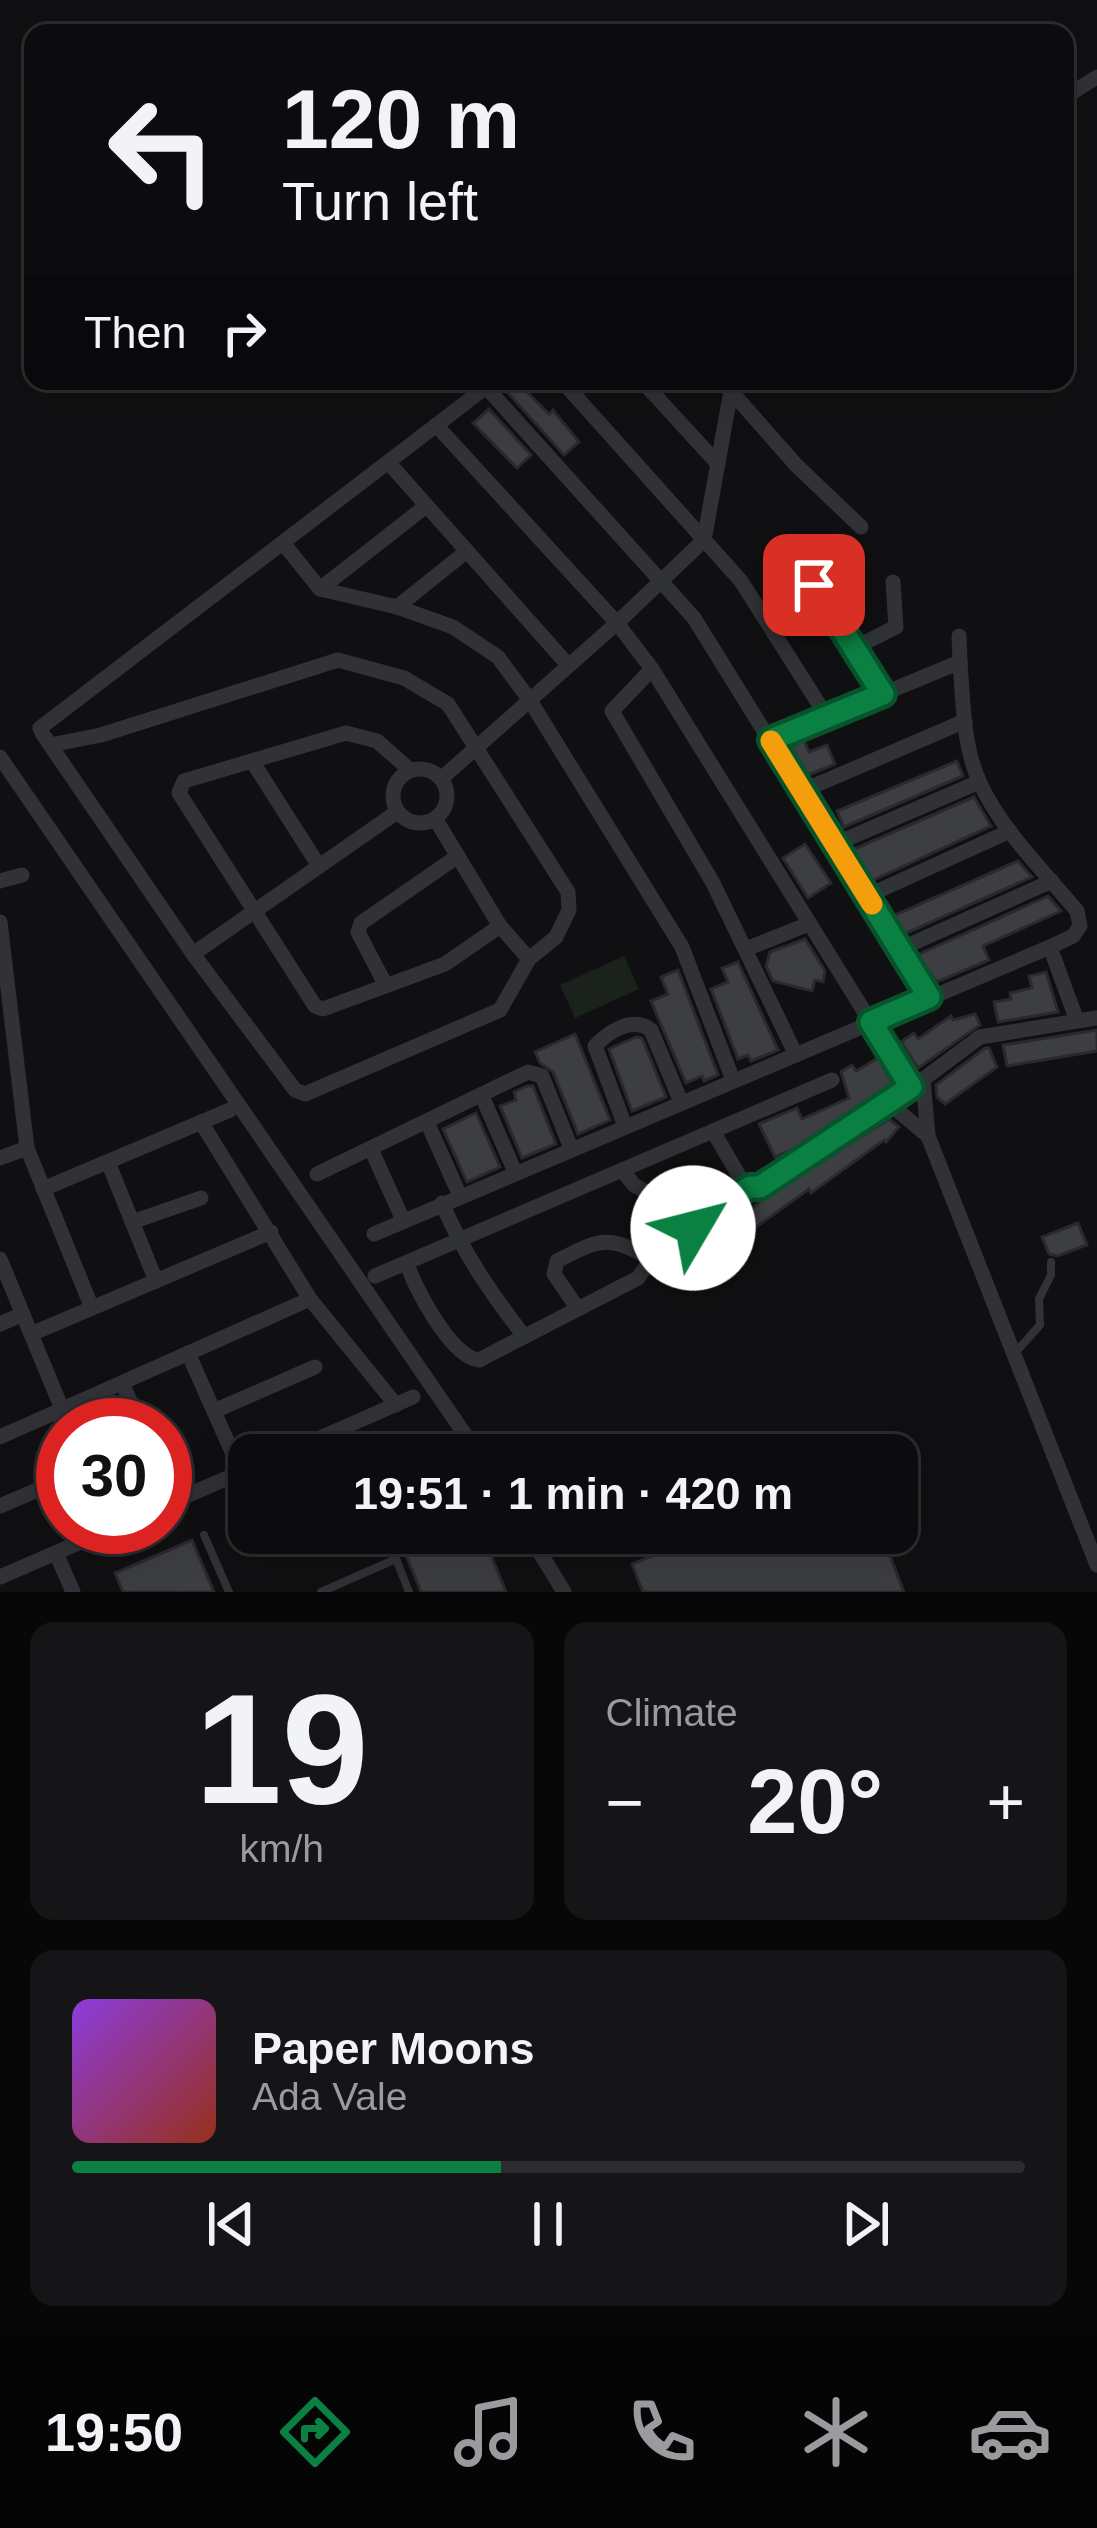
<!DOCTYPE html>
<meta charset="utf-8">
<style>
body{margin:0;font-family:Arial,sans-serif;background:#151517;color:#f1f3f6;height:100vh;display:flex;flex-direction:column;font-size:45px;white-space:nowrap}
*{box-sizing:border-box;margin:0}
p{font-size:39px;color:#9a9b9e}
.icon{flex:none;width:66px;height:66px;fill:none;stroke:currentColor;stroke-width:2;stroke-linecap:round;stroke-linejoin:round}
.map{position:relative;height:1592px;overflow:hidden}
.details{display:flex;flex-direction:column;gap:30px;padding:30px;background:#070708;flex:1}
.details>*{flex:none}
.guide{position:absolute;left:24px;top:24px;width:1050px;height:366px;border-radius:24px;box-shadow:0 12px 48px #0002,0 0 0 3px #2c2c2e;background:#0c0c0e;color:#f1f3f6;overflow:hidden}
.speed{position:absolute;left:36px;top:1398px;display:flex;gap:24px;font-size:60px;font-weight:700;text-align:center}
.speed>*{display:grid;place-content:center;width:156px;height:156px;border-radius:50%;background:#0c0c0e;box-shadow:0 12px 48px #0002,0 0 0 3px #2c2c2e;line-height:1}
.speed .limit{border:18px solid #d22;background:#fff;color:#111}
.pin{position:absolute;display:grid;place-items:center;width:102px;height:102px;color:#fff;margin:-51px;border-radius:24px;box-shadow:0 6px 18px #0006}
.me{position:absolute;width:132px;margin:-66px;rotate:53deg;stroke-linejoin:round;filter:drop-shadow(0 0 9px #0008)}
.turn{display:flex;align-items:center;gap:42px;height:252px;padding:0 60px;font-size:54px}
.turn .icon{width:156px;height:156px;stroke-width:2.5}
.turn b{display:block;font-size:84px;line-height:102px}
.then{display:flex;align-items:center;height:114px;padding:0 60px;background:#0003;gap:24px;font-size:45px}
.big{font-size:90px;font-weight:700;line-height:1.1}
.details .card{flex:1;display:flex;flex-direction:column;justify-content:center;gap:18px;min-width:0;padding:0 42px;border-radius:24px;background:#151517}
.details .dial{align-items:center;gap:0}
.dial b{font-size:156px;line-height:1}
.song{display:flex;align-items:center;gap:36px}
.cover{width:144px;height:144px;border-radius:18px;background:linear-gradient(135deg,hsl(270 70% 55%),hsl(10 70% 35%))}
.played{height:12px;border-radius:6px;background:linear-gradient(90deg,#0b8043 45%,#2c2c2e 45%)}
.keys{display:flex;justify-content:space-around;direction:ltr}
.heat{display:flex;justify-content:space-between;align-items:center;font-size:66px;direction:ltr}
.details .tiles{flex:1;display:grid;gap:30px;grid-template-columns:1fr 1fr}
.card:last-child{grid-column:span 2}
.trip{position:absolute;left:228px;top:1434px;width:690px;height:120px;border-radius:24px;background:#0c0c0e;box-shadow:0 12px 48px #0002,0 0 0 3px #2c2c2e;font-weight:700;line-height:120px;text-align:center}
.dock{display:flex;height:192px;justify-content:space-around;align-items:center;background:#050506;color:#9a9b9e}
.dock .icon{width:84px;height:84px}
.dock .on{color:#0b8043}
.dock b{font-size:54px;color:#f1f3f6}
.map>svg:first-child{display:block}
.green{fill:#1a221b}
.building{fill:#3c3e42;stroke:#2a2a2e;stroke-width:3}
.lines{fill:none;stroke-linecap:round;stroke-linejoin:round}
.service{stroke:#313237;stroke-width:8}
.minor{stroke:#313237;stroke-width:15}
.route-casing{stroke:#07532c;stroke-width:30}
.route{stroke:#0b8043;stroke-width:21}
.slow{stroke:#f59e0b;stroke-width:21}
</style>
<div class="map">
<svg width="1097" height="1592" viewBox="0 0 1097 1592">
<rect width="100%" height="100%" fill="#101012"/>
<polygon class="green" points="624,956 639,989 575,1018 560,985"/>
<g class="building">
<polygon points="517,382 549,414 553,410 579,442 564,455 507,392"/>
<polygon points="489,409 531,455 517,468 473,423"/>
<polygon points="804,740 809,752 827,745 835,764 806,776 789,745"/>
<polygon points="957,761 963,776 844,827 837,811"/>
<polygon points="974,797 991,826 871,881 852,850"/>
<polygon points="805,844 831,883 808,898 783,858"/>
<polygon points="1018,861 1032,877 904,934 893,916"/>
<polygon points="1048,896 1061,911 983,946 989,960 937,982 917,955"/>
<polygon points="805,939 825,971 823,982 815,980 812,991 773,981 766,966 770,952"/>
<polygon points="738,962 778,1050 751,1061 748,1055 738,1059 711,989 728,982 722,968"/>
<polygon points="678,970 718,1075 704,1081 702,1076 686,1083 651,1001 668,994 661,977"/>
<polygon points="1046,972 1058,1012 998,1022 994,1002 1011,999 1010,993 1032,988 1029,976"/>
<polygon points="975,1014 980,1025 918,1068 901,1042 914,1033 918,1039 951,1016 953,1020"/>
<polygon points="1097,1030 1097,1051 1007,1066 1003,1045"/>
<polygon points="575,1034 610,1120 578,1134 553,1072 540,1063 535,1052"/>
<polygon points="636,1037 642,1038 666,1097 632,1111 609,1049"/>
<polygon points="985,1048 989,1048 997,1067 945,1104 937,1097 936,1085"/>
<polygon points="878,1058 894,1086 804,1145 775,1157 759,1124 797,1108 802,1119 849,1098 841,1072 852,1065 856,1071"/>
<polygon points="527,1086 533,1086 556,1144 522,1158 500,1106 516,1100 514,1092"/>
<polygon points="476,1113 500,1167 467,1182 443,1129"/>
<polygon points="889,1119 899,1127 886,1142 884,1140 811,1193 809,1189 738,1240 724,1217 735,1210 740,1219 764,1198"/>
<polygon points="1078,1223 1087,1245 1057,1256 1049,1254 1042,1237"/>
<polygon points="397,1533 482,1533 506,1592 421,1592"/>
<polygon points="708,1533 881,1533 904,1592 643,1592 632,1564"/>
<polygon points="192,1540 214,1592 123,1592 115,1573"/>
</g>
<g class="lines">
<g class="service">
<polyline points="1015,1353 1040,1325 1039,1299 1051,1275 1051,1262"/>
<polyline points="386,1533 409,1592"/>
<polyline points="204,1535 229,1592"/>
<polyline points="321,1592 396,1559"/>
</g>
<g class="minor">
<polyline points="1065,97 1097,77"/>
<polyline points="562,381 741,581 827,717"/>
<polyline points="642,381 718,464"/>
<polyline points="722,381 796,465 861,527"/>
<polyline points="486,387 694,618 929,997"/>
<polyline points="436,425 617,623 652,669 911,1087"/>
<polyline points="388,462 568,665"/>
<polyline points="283,543 320,589 397,607 453,627 498,657 529,699 682,947 733,1080"/>
<polyline points="793,554 883,694"/>
<polyline points="320,589 426,506"/>
<polyline points="397,607 467,551"/>
<polyline points="959,636 960,662"/>
<polyline points="854,648 896,627 893,582"/>
<polyline points="652,669 612,711 713,883 796,1055"/>
<polyline points="50,745 101,735 338,660 404,678 448,704 568,892 569,910 556,937 529,959 500,1010 305,1094 295,1090 193,954 42,733 40,728 494,381"/>
<polyline points="0,757 479,1455"/>
<polyline points="252,761 319,866"/>
<circle cx="420" cy="796" r="27"/>
<polyline points="410,770 377,741 346,733 184,781 179,793 315,1006 323,1009 445,964 500,926"/>
<polyline points="442,778 617,623 704,540 731,391"/>
<polyline points="802,791 965,721"/>
<polyline points="436,820 500,926 529,959"/>
<polyline points="835,844 979,782"/>
<polyline points="0,881 22,875"/>
<polyline points="867,896 1010,831"/>
<polyline points="0,922 27,1148 92,1308"/>
<polyline points="1050,947 1077,1021"/>
<polyline points="746,949 809,924"/>
<polyline points="900,949 1052,881"/>
<polyline points="193,954 397,812"/>
<polyline points="385,984 358,932 361,923 458,856"/>
<polyline points="923,1079 928,1136 1097,1565"/>
<polyline points="482,1096 515,1172"/>
<polyline points="890,1104 928,1136"/>
<polyline points="201,1122 310,1299 396,1405"/>
<polyline points="427,1122 460,1196"/>
<path d="M 625,1126 L 595,1046 C 609,1031 633,1016 651,1030 L 681,1102"/>
<polyline points="713,1131 742,1181 760,1187 890,1104 980,1037 1097,1018"/>
<polyline points="371,1149 403,1220"/>
<polyline points="0,1158 27,1148"/>
<polyline points="108,1162 156,1281"/>
<polyline points="317,1174 528,1072 542,1076 571,1148"/>
<polyline points="43,1189 230,1110"/>
<path d="M 442,1203 C 463,1253 491,1293 524,1336"/>
<polyline points="132,1222 201,1198"/>
<polyline points="693,1222 750,1187"/>
<path d="M 374,1234 L 1050,947 L 1073,936 L 1080,926 L 1077,911 C 1044,871 1002,831 980,783 C 963,747 963,701 960,662 L 771,740"/>
<polyline points="0,1259 62,1409"/>
<path d="M 407,1263 C 414,1288 452,1358 479,1360 L 638,1278 L 651,1259 L 690,1233 L 693,1222 L 688,1216 L 634,1185 L 622,1170"/>
<polyline points="375,1276 832,1080"/>
<path d="M 578,1309 L 554,1274 L 557,1261 C 600,1239 607,1234 651,1259"/>
<polyline points="0,1324 23,1314"/>
<polyline points="31,1334 271,1232"/>
<polyline points="188,1353 241,1472"/>
<polyline points="122,1383 141,1425"/>
<polyline points="214,1411 315,1367"/>
<polyline points="0,1437 310,1299"/>
<polyline points="281,1455 413,1397"/>
<polyline points="165,1481 174,1501"/>
<polyline points="165,1505 246,1470"/>
<polyline points="0,1506 63,1479"/>
<polyline points="528,1533 564,1592"/>
<polyline points="56,1553 73,1592"/>
<polyline points="0,1577 115,1527"/>
</g>
</g>
<g class="lines">
<g class="route-casing">
<polyline id="route" points="693,1228 693,1222 750,1187 760,1187 911,1087 871,1022 929,997 771,740 883,694 814,585"/>
</g>
<use href="#route" class="route"/>
<polyline class="slow" points="771,741 872,904"/>
</g>
</svg>
<div class="speed"><div class="limit">30</div></div>
<div class="pin" style="left:814px;top:585px;background:#d93025"><svg class="icon" aria-label="arrive" viewBox="0 0 24 24"><path d="M6 21V4h12l-3 4 3 4H6"/></svg></div>
<svg class="me" style="left:693px;top:1228px" viewBox="-20 -20 40 40"><circle r="19" fill="#fff"/><path d="M0-13L10 11 0 6-10 11z" fill="#0b8043"/></svg>
<div class="trip">19:51 · 1 min · 420 m</div>
<div class="guide">
<div class="turn"><svg class="icon" aria-label="left" viewBox="0 0 24 24"><path d="M17 20v-9H6M10 6l-5 5 5 5"/></svg><div><b>120 m</b>Turn left</div></div>
<div class="then">Then<svg class="icon" aria-label="right" viewBox="0 0 24 24"><path d="M7 20v-9h11M14 6l5 5-5 5"/></svg></div>
</div>
</div>
<section class="details">
<div class="tiles">
<div class="card dial"><b>19</b><p>km/h</p></div>
<div class="card"><p>Climate</p>
<div class="heat"><a>−</a><b class="big">20°</b><a>+</a></div>
</div>
<div class="card">
<div class="song"><i class="cover"></i><div><b>Paper Moons</b><p>Ada Vale</p></div></div>
<div class="played"></div>
<div class="keys"><svg class="icon" aria-label="previous" viewBox="0 0 24 24"><path d="M18 5L8 12l10 7zM5 5v14"/></svg><svg class="icon" aria-label="pause" viewBox="0 0 24 24"><path d="M8 5v14M16 5v14"/></svg><svg class="icon" aria-label="next" viewBox="0 0 24 24"><path d="M6 5l10 7-10 7zM19 5v14"/></svg></div>
</div>
</div>
</section>
<nav class="dock">
<b>19:50</b>
<svg class="icon on" aria-label="directions" viewBox="0 0 24 24"><path d="M12 3l9 9-9 9-9-9zM9 14v-3h6M13 9l2 2-2 2"/></svg>
<svg class="icon" aria-label="music" viewBox="0 0 24 24"><path d="M9 18V5l10-2v13"/><circle cx="6" cy="18" r="3"/><circle cx="16" cy="16" r="3"/></svg>
<svg class="icon" aria-label="phone" viewBox="0 0 24 24"><path d="M5 4h4l2 5-3 2q2 4 5 5l2-3 5 2v4C11 20 4 13 5 4z"/></svg>
<svg class="icon" aria-label="climate" viewBox="0 0 24 24"><path d="M12 3v18M4 7l16 10M4 17L20 7"/></svg>
<svg class="icon" aria-label="car" viewBox="0 0 24 24"><path d="M5 17H2v-5l4-1 3-4h7l3 4 3 1v5h-3M9 17h6M6 11h13"/><circle cx="7" cy="17" r="2"/><circle cx="17" cy="17" r="2"/></svg>
</nav>
